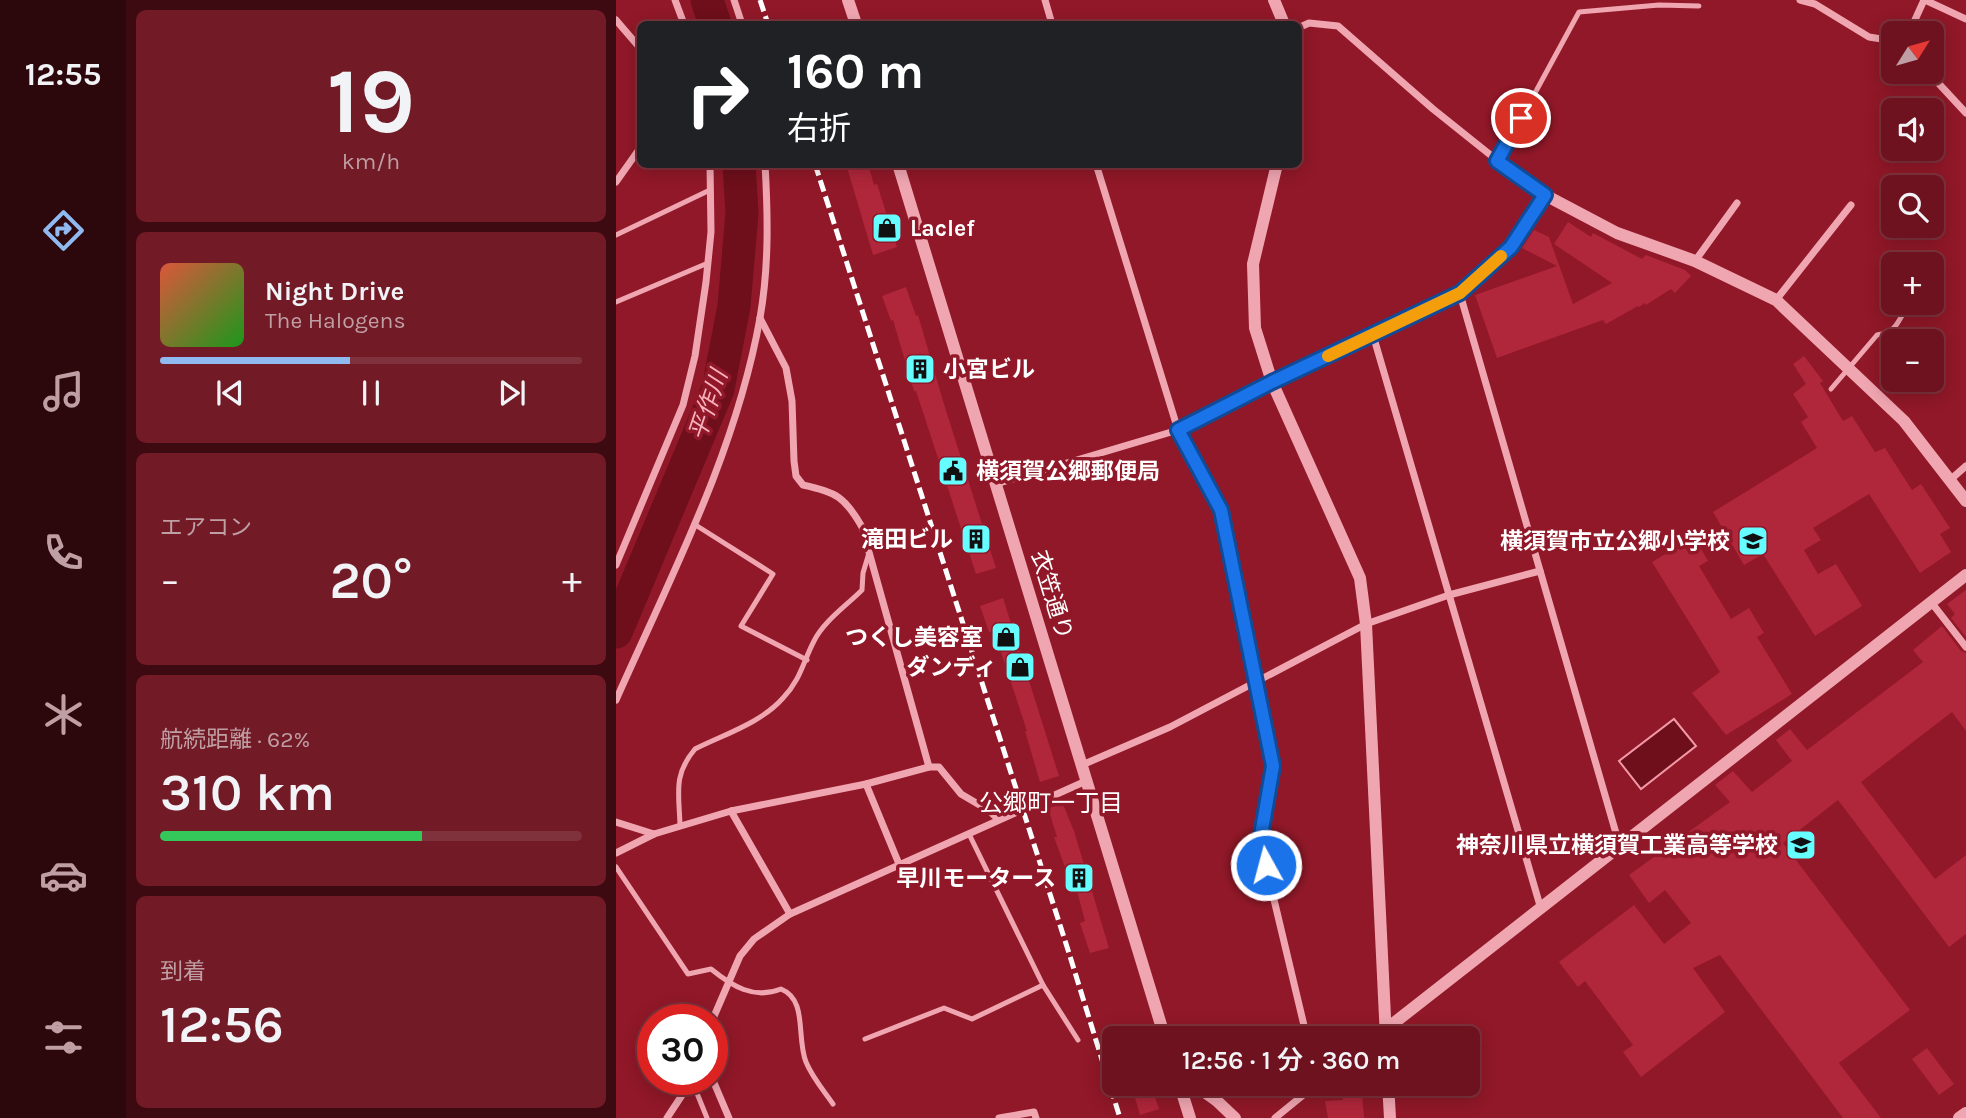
<!DOCTYPE html>
<html lang="ja">
<meta charset="utf-8">
<style>
body{margin:0;font-family:Karla,"Noto Sans JP",sans-serif;background:#721b27;color:#f1f3f6;height:100vh;display:flex;flex-direction:column;font-size:26px;white-space:nowrap}
*{box-sizing:border-box;margin:0}
p{font-size:23px;color:#bf9ea4}
.icon{flex:none;width:38px;height:38px;fill:none;stroke:currentColor;stroke-width:2;stroke-linecap:round;stroke-linejoin:round}
.map{position:relative;flex:1;overflow:hidden}
.panel{display:flex;flex-direction:column;gap:10px;padding:10px;background:#3c0a10;width:490px}
.panel>*{flex:none}
.top-card{position:absolute;left:21px;top:21px;width:665px;height:147px;border-radius:10px;box-shadow:0 4px 18px #0003,0 0 0 2px #7f323c;background:#202124;color:#fff;overflow:hidden}
.needle{width:46px;rotate:53deg}
.tools{position:absolute;left:1265px;top:21px;display:grid;gap:14px}
.tools a{display:grid;place-items:center;width:63px;height:63px;border-radius:10px;background:#6d121e;box-shadow:0 4px 18px #0003,0 0 0 2px #7f323c;font-size:35px}
.speed{position:absolute;left:21px;top:1004px;display:flex;gap:14px;font-size:35px;font-weight:700;text-align:center}
.speed>*{display:grid;place-content:center;width:91px;height:91px;border-radius:50%;background:#6d121e;box-shadow:0 4px 18px #0003,0 0 0 2px #7f323c;line-height:1}
.speed .limit{border:10px solid #d22;background:#fff;color:#111}
.pin{position:absolute;display:grid;place-items:center;width:60px;height:60px;color:#fff;margin:-30px;border:4px solid #fff;border-radius:50%;box-shadow:0 2px 7px #0007}
.me{position:absolute;width:77px;margin:-38px;rotate:353deg;stroke-linejoin:round;filter:drop-shadow(0 0 5px #0008)}
.turn{display:flex;align-items:center;gap:24px;height:147px;padding:0 35px;font-size:32px}
.turn .icon{width:91px;height:91px;stroke-width:2.5}
.turn b{display:block;font-size:49px;line-height:60px}
.big{font-size:52px;font-weight:600;line-height:1.1}
.panel .widget{flex:1;display:flex;flex-direction:column;justify-content:center;gap:10px;min-width:0;padding:0 24px;border-radius:10px;background:#721b27}
.panel .dial{align-items:center;gap:0}
.dial b{font-size:91px;line-height:1}
.song{display:flex;align-items:center;gap:21px}
.cover{width:84px;height:84px;border-radius:10px;background:linear-gradient(135deg,hsl(10 70% 55%),hsl(120 70% 35%))}
.played{height:7px;border-radius:4px;background:linear-gradient(90deg,#90b9f0 45%,#7f323c 45%)}
.keys{display:flex;justify-content:space-around;direction:ltr}
.heat{display:flex;justify-content:space-between;align-items:center;font-size:38px;direction:ltr}
.charge{height:10px;border-radius:5px;background:linear-gradient(90deg,#34c759 62%,#7f323c 0)}
.trip{position:absolute;left:486px;top:1026px;width:378px;height:70px;border-radius:10px;background:#6d121e;box-shadow:0 4px 18px #0003,0 0 0 2px #7f323c;font-weight:600;line-height:70px;text-align:center}
main{display:flex;flex:1;min-height:0}
.tabs{display:flex;flex-direction:column;width:126px;justify-content:space-around;align-items:center;background:#2c070c;color:#bf9ea4}
.tabs .icon{width:49px;height:49px}
.tabs .on{color:#90b9f0}
.tabs b{font-size:32px;color:#f1f3f6}
.map>svg:first-child{display:block}
.water{fill:#6e0f1b;stroke:#f299a7;stroke-width:2}
.lines{fill:none;stroke-linecap:round;stroke-linejoin:round}
.river{stroke:#6e0f1b;stroke-width:33}
.building{fill:#b0263a}
.service{stroke:#f0a6b1;stroke-width:5}
.minor{stroke:#f0a6b1;stroke-width:7}
.tertiary{stroke:#f0a6b1;stroke-width:12}
.rail{stroke:#fff;stroke-width:5;stroke-dasharray:12 5;stroke-linecap:butt}
.route-casing{stroke:#114b97;stroke-width:18}
.route{stroke:#1a73e8;stroke-width:12}
.slow{stroke:#f59e0b;stroke-width:12}
.labels{text-anchor:middle;dominant-baseline:central;stroke-width:7;stroke-linejoin:round;paint-order:stroke}
.poi-label{font-size:23px;font-weight:bold;fill:#fff;stroke:#911828;text-anchor:end}
.street-label{font-size:23px;fill:#fff;stroke:#911828}
.water-label{font-size:24px;font-style:italic;fill:#f7b2bd;stroke:#911828}
.neighbourhood-label{font-size:24px;fill:#fff;stroke:#911828}
</style>
<main>
<nav class="tabs">
<b>12:55</b>
<svg class="icon on" aria-label="directions" viewBox="0 0 24 24"><path d="M12 3l9 9-9 9-9-9zM9 14v-3h6M13 9l2 2-2 2"/></svg>
<svg class="icon" aria-label="music" viewBox="0 0 24 24"><path d="M9 18V5l10-2v13"/><circle cx="6" cy="18" r="3"/><circle cx="16" cy="16" r="3"/></svg>
<svg class="icon" aria-label="phone" viewBox="0 0 24 24"><path d="M5 4h4l2 5-3 2q2 4 5 5l2-3 5 2v4C11 20 4 13 5 4z"/></svg>
<svg class="icon" aria-label="climate" viewBox="0 0 24 24"><path d="M12 3v18M4 7l16 10M4 17L20 7"/></svg>
<svg class="icon" aria-label="car" viewBox="0 0 24 24"><path d="M5 17H2v-5l4-1 3-4h7l3 4 3 1v5h-3M9 17h6M6 11h13"/><circle cx="7" cy="17" r="2"/><circle cx="17" cy="17" r="2"/></svg>
<svg class="icon" aria-label="filters" viewBox="0 0 24 24"><path d="M4 7h16M4 17h16"/><circle cx="9" cy="7" r="2"/><circle cx="15" cy="17" r="2"/></svg>
</nav>
<section class="panel">
<div class="widget dial"><b>19</b><p>km/h</p></div>
<div class="widget">
<div class="song"><i class="cover"></i><div><b>Night Drive</b><p>The Halogens</p></div></div>
<div class="played"></div>
<div class="keys"><svg class="icon" aria-label="previous" viewBox="0 0 24 24"><path d="M18 5L8 12l10 7zM5 5v14"/></svg><svg class="icon" aria-label="pause" viewBox="0 0 24 24"><path d="M8 5v14M16 5v14"/></svg><svg class="icon" aria-label="next" viewBox="0 0 24 24"><path d="M6 5l10 7-10 7zM19 5v14"/></svg></div>
</div>
<div class="widget"><p>エアコン</p>
<div class="heat"><a>−</a><b class="big">20°</b><a>+</a></div>
</div>
<div class="widget"><p>航続距離 · 62%</p><b class="big">310 km</b><div class="charge"></div></div>
<div class="widget"><p>到着</p><b class="big">12:56</b></div>
</section>
<div class="map">
<svg width="1350" height="1118" viewBox="0 0 1350 1118">
<rect width="100%" height="100%" fill="#911828"/>
<polygon class="water" points="1058,719 1080,746 1025,789 1003,761"/>
<g class="lines">
<g class="river">
<polyline points="91,0 99,24"/>
<polyline points="0,632 102,389 118,306 126,213 123,164"/>
</g>
</g>
<g class="building">
<polygon points="230,164 252,164 258,185 261,184 281,247 257,255"/>
<polygon points="952,222 975,237 977,233 1026,259 1030,255 1069,270 1075,276 1059,293 1055,289 1030,305 1029,303 1023,307 1022,306 990,324 987,320 881,358 859,295 941,266 906,248 918,230 933,237 957,304 996,283 938,244"/>
<polygon points="290,287 300,316 302,315 327,401 380,568 360,574 300,391 298,391 277,320 275,321 266,296"/>
<polygon points="1188,356 1207,381 1204,383 1227,421 1236,416 1259,452 1269,448 1296,490 1305,484 1334,528 1324,534 1335,552 1304,573 1253,494 1197,528 1205,540 1188,550 1202,574 1220,564 1246,606 1199,636 1147,554 1128,565 1097,512 1201,448 1185,422 1192,417 1177,394 1190,384 1177,364"/>
<polygon points="1078,537 1092,561 1083,566 1115,619 1133,608 1148,633 1141,637 1176,694 1110,735 1076,693 1104,672 1036,562"/>
<polygon points="1350,590 1350,637 1335,618 1339,614 1331,604"/>
<polygon points="387,598 443,776 424,782 409,731 411,731 378,631 373,632 364,606"/>
<polygon points="1326,626 1345,651 1350,653 1350,731 1336,712 1245,782 1319,879 1350,855 1350,934 1333,947 1222,800 1167,843 1294,1010 1223,1063 1265,1118 1227,1118 1104,955 1077,968 1109,1012 1025,1077 1007,1052 1017,1045 969,981 962,987 943,962 1018,905 1048,944 1075,923 1049,890 1033,903 1013,875 1114,802 1099,785 1117,771 1136,792 1176,761 1160,740 1174,729 1191,750 1307,662 1297,650"/>
<polygon points="447,804 458,831 493,948 474,953 464,923 469,921 461,891 458,892 438,837 441,837 432,808"/>
<polygon points="1311,1048 1338,1084 1323,1095 1296,1059"/>
<polygon points="726,1083 745,1083 748,1118 712,1118 709,1101 727,1100"/>
<polygon points="536,1089 543,1109 524,1115 518,1094"/>
</g>
<g class="lines">
<g class="service">
<polyline points="882,161 963,12 1043,5 1083,6"/>
<polyline points="0,235 94,190"/>
<polyline points="0,302 92,263"/>
<path d="M 1215,389 L 1261,335 C 1285,331 1280,319 1295,303"/>
<polyline points="78,524 157,574 125,626 191,660"/>
<path d="M 64,825 C 63,793 57,775 79,749 C 109,734 145,723 167,698 C 185,679 187,662 198,641 C 208,621 230,606 246,590 L 247,573 L 253,553"/>
<path d="M 0,867 L 72,974 L 95,969 C 116,986 138,1000 165,989 C 192,1000 180,1037 190,1062 C 196,1077 208,1091 217,1104"/>
<polyline points="427,985 462,1040"/>
<polyline points="249,1039 328,1008 356,1019 427,985 353,834"/>
<polyline points="76,1081 91,1118"/>
</g>
<g class="minor">
<polyline points="59,0 68,24"/>
<polyline points="118,0 126,24"/>
<polyline points="429,0 436,24"/>
<polyline points="1184,0 1199,4 1253,37 1278,41"/>
<polyline points="1309,0 1350,19"/>
<polyline points="0,20 24,48"/>
<polyline points="1293,33 1308,0"/>
<polyline points="1312,72 1350,113"/>
<polyline points="480,164 562,430 605,510 657,766 644,841 691,1038"/>
<polyline points="0,182 24,148"/>
<polyline points="1079,261 1121,203"/>
<polyline points="844,294 1004,847"/>
<polyline points="1160,300 1235,205"/>
<path d="M 144,318 L 170,368 L 176,401 L 178,461 L 180,476 L 187,485 C 220,492 229,497 246,527 L 313,767"/>
<polyline points="757,335 925,909"/>
<polyline points="1334,480 1350,466"/>
<polyline points="380,484 562,430 656,382 844,294 895,247 929,195 882,161 817,109 722,26 693,23 682,28"/>
<polyline points="0,565 67,405 79,356 90,282 95,232 94,164"/>
<polyline points="1315,602 1350,647"/>
<path d="M 0,700 C 55,576 120,452 144,318 C 153,267 152,216 149,164"/>
<polyline points="466,765 554,727 750,624 833,595 924,571"/>
<polyline points="250,784 283,864"/>
<polyline points="115,811 174,914"/>
<polyline points="0,822 38,834 115,811 250,784 313,767 323,767 345,794 372,810 382,819"/>
<polyline points="0,853 38,834"/>
<polyline points="96,1021 124,956 138,939 174,914 470,781"/>
<polyline points="96,1078 113,1118"/>
<polyline points="51,1118 76,1080"/>
<polyline points="383,1118 418,1112 420,1118"/>
<polyline points="659,1118 702,1083"/>
</g>
<g class="tertiary">
<polyline points="232,0 240,24"/>
<polyline points="658,0 668,24"/>
<polyline points="282,164 549,1038"/>
<polyline points="661,164 637,264 639,328 656,382 744,578 750,624 770,1038"/>
<polyline points="929,195 1001,233 1079,261 1160,300 1288,421 1350,501"/>
<polyline points="769,1030 1350,575"/>
<polyline points="563,1083 574,1118"/>
<polyline points="576,1083 601,1101 619,1118"/>
<polyline points="772,1083 774,1118"/>
<polyline points="1343,1118 1350,1113"/>
</g>
<g class="rail">
<polyline points="144,0 152,24"/>
<polyline points="199,164 453,953 504,1118"/>
</g>
</g>
<g class="lines">
<g class="route-casing">
<polyline id="route" points="650,865 644,841 657,766 605,510 562,430 656,382 844,293 895,247 929,195 881,161 905,118"/>
</g>
<use href="#route" class="route"/>
<polyline class="slow" points="712,356 844,293 885,256"/>
</g>
<defs>
<g id="shop-square" transform="scale(1.575)"><rect x="-9" y="-9" width="18" height="18" rx="4" fill="#65fdff" stroke="#911828"/><path d="M-5-2.5h2.3a2.7 3.5 0 0 1 5.4 0H5L5.5 6h-11ZM-1.5-2.5h3a1.5 2.3 0 0 0-3 0Z" fill="#111"/></g>
<g id="building-square" transform="scale(1.575)"><rect x="-9" y="-9" width="18" height="18" rx="4" fill="#65fdff" stroke="#911828"/><path d="M-4-6H4V6H1V3H-1V6H-4ZM-2.5-4.3h1.7v1.8h-1.7ZM.8-4.3h1.7v1.8H.8ZM-2.5-1h1.7V.8h-1.7ZM.8-1h1.7V.8H.8Z" fill="#111"/></g>
<g id="civic-square" transform="scale(1.575)"><rect x="-9" y="-9" width="18" height="18" rx="4" fill="#65fdff" stroke="#911828"/><path d="M-.6-6.5H3V-4.5H.6V-3L4-1V1h2V6H-6V1h2V-1L-.6-3ZM-1.2 2.5V6h2.4V2.5Z" fill="#111"/></g>
<g id="school-square" transform="scale(1.575)"><rect x="-9" y="-9" width="18" height="18" rx="4" fill="#65fdff" stroke="#911828"/><path d="M0-5L7-2L0 1L-7-2ZM-4 1L0 2.5L4 1V4Q0 6-4 4Z" fill="#111"/></g>
</defs>
<g fill-rule="evenodd">
<use href="#shop-square" x="271" y="228"/>
<use href="#building-square" x="304" y="369"/>
<use href="#civic-square" x="337" y="471"/>
<use href="#building-square" x="360" y="539"/>
<use href="#school-square" x="1137" y="541"/>
<use href="#shop-square" x="390" y="637"/>
<use href="#shop-square" x="404" y="667"/>
<use href="#school-square" x="1185" y="845"/>
<use href="#building-square" x="463" y="878"/>
</g>
<g class="labels">
<g class="poi-label">
<text x="294" y="228" text-anchor="start">Laclef</text>
<text x="327" y="369" text-anchor="start">小宮ビル</text>
<text x="360" y="471" text-anchor="start">横須賀公郷郵便局</text>
<text x="337" y="539">滝田ビル</text>
<text x="1114" y="541">横須賀市立公郷小学校</text>
<text x="367" y="637">つくし美容室</text>
<text x="381" y="667">ダンディ</text>
<text x="1162" y="845">神奈川県立横須賀工業高等学校</text>
<text x="440" y="878">早川モータース</text>
</g>
<g class="street-label">
<text transform="translate(436 595) rotate(73)">衣笠通り</text>
</g>
<g class="water-label">
<text transform="translate(92 405) rotate(-71)">平作川</text>
</g>
<g class="neighbourhood-label">
<text x="435" y="803">公郷町一丁目</text>
</g>
</g>
</svg>
<div class="tools">
<a><svg class="needle" viewBox="-14 -14 28 28"><path d="M0-13l5 13h-10z" fill="#e53935"/><path d="M0 13l5-13h-10z" fill="#bf9ea4"/></svg></a>
<a><svg class="icon" aria-label="sound" viewBox="0 0 24 24"><path d="M4 9h4l5-4v14l-5-4H4zM17 9q2 3 0 6"/></svg></a>
<a><svg class="icon" aria-label="search" viewBox="0 0 24 24"><circle cx="10" cy="10" r="6"/><path d="M15 15l6 6"/></svg></a>
<a>+</a>
<a>−</a>
</div>
<div class="speed"><div class="limit">30</div></div>
<div class="pin" style="left:905px;top:118px;background:#d93025"><svg class="icon" aria-label="arrive" viewBox="0 0 24 24"><path d="M6 21V4h12l-3 4 3 4H6"/></svg></div>
<svg class="me" style="left:650px;top:865px" viewBox="-20 -20 40 40"><circle r="17" fill="#1a73e8" stroke="#fff" stroke-width="3"/><path d="M0-11L8 9 0 5-8 9z" fill="#fff"/></svg>
<div class="trip">12:56 · 1 分 · 360 m</div>
<div class="top-card">
<div class="turn"><svg class="icon" aria-label="right" viewBox="0 0 24 24"><path d="M7 20v-9h11M14 6l5 5-5 5"/></svg><div><b>160 m</b>右折</div></div>
</div>
</div>
</main>
